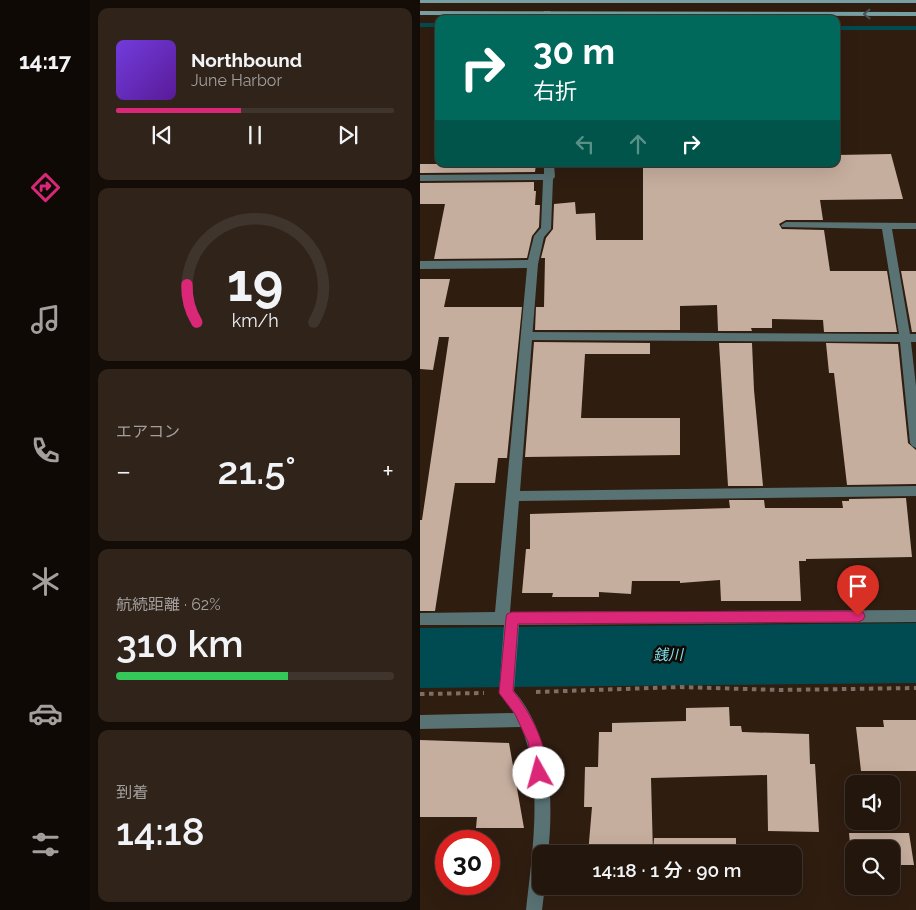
<!DOCTYPE html>
<html lang="ja">
<meta charset="utf-8">
<style>
body{margin:0;font-family:Raleway,"Noto Sans JP",sans-serif;background:#2f231a;color:#f1f3f6;height:100vh;display:flex;flex-direction:column;font-size:19px;white-space:nowrap}
*{box-sizing:border-box;margin:0}
p{font-size:16px;color:#a39f9d}
.icon{flex:none;width:28px;height:28px;fill:none;stroke:currentColor;stroke-width:2;stroke-linecap:round;stroke-linejoin:round}
.map{position:relative;flex:1;overflow:hidden}
.side{display:flex;flex-direction:column;gap:8px;padding:8px;background:#130c07;width:330px}
.side>*{flex:none}
.guide{position:absolute;left:15px;top:15px;width:405px;height:152px;border-radius:10px;box-shadow:0 5px 20px #0002,0 0 0 1px #40352d;background:#00695c;color:#fff;overflow:hidden}
.fabs{position:absolute;left:425px;top:775px;display:grid;gap:10px}
.fabs a{display:grid;place-items:center;width:55px;height:55px;border-radius:10px;background:#23160c;box-shadow:0 5px 20px #0002,0 0 0 1px #40352d;font-size:25px}
.speed{position:absolute;left:15px;top:830px;display:flex;gap:10px;font-size:25px;font-weight:700;text-align:center}
.speed>*{display:grid;place-content:center;width:65px;height:65px;border-radius:50%;background:#23160c;box-shadow:0 5px 20px #0002,0 0 0 1px #40352d;line-height:1}
.speed .limit{border:8px solid #d22;background:#fff;color:#111}
.pin{position:absolute;display:grid;place-items:center;width:42px;height:42px;color:#fff;margin:-51px -21px;border-radius:50% 50% 50% 0;rotate:-45deg;box-shadow:0 0 5px #0007}
.pin .icon{rotate:45deg}
.me{position:absolute;width:55px;margin:-28px;rotate:353deg;stroke-linejoin:round;filter:drop-shadow(0 0 4px #0008)}
.turn{display:flex;align-items:center;gap:18px;height:105px;padding:0 15px;font-size:22px}
.turn .icon{width:65px;height:65px;stroke-width:2.5}
.turn b{display:block;font-size:35px;line-height:42px}
.lanes{display:flex;align-items:center;height:48px;padding:0 15px;background:#0003;justify-content:center;gap:25px;direction:ltr}
.lanes .off{opacity:.35}
.big{font-size:38px;font-weight:600;line-height:1.1}
.side .card{flex:1;display:flex;flex-direction:column;justify-content:center;gap:8px;min-width:0;padding:0 18px;border-radius:10px;background:#2f231a}
.side .dial{align-items:center;gap:0}
.dial svg{height:130px;overflow:visible;fill:none;stroke:#40352d;stroke-width:7;stroke-linecap:round;text-anchor:middle}
.dial text{fill:#f1f3f6;stroke:none}
.song{display:flex;align-items:center;gap:15px}
.cover{width:60px;height:60px;border-radius:8px;background:linear-gradient(135deg,hsl(260 70% 55%),hsl(270 70% 35%))}
.played{height:5px;border-radius:2px;background:linear-gradient(90deg,#db2777 45%,#40352d 45%)}
.keys{display:flex;justify-content:space-around;direction:ltr}
.heat{display:flex;justify-content:space-between;align-items:center;font-size:28px;direction:ltr}
.charge{height:8px;border-radius:4px;background:linear-gradient(90deg,#34c759 62%,#40352d 0)}
.trip{position:absolute;left:112px;top:845px;width:270px;height:50px;border-radius:10px;background:#23160c;box-shadow:0 5px 20px #0002,0 0 0 1px #40352d;font-weight:600;line-height:50px;text-align:center}
main{display:flex;flex:1;min-height:0}
.tabs{display:flex;flex-direction:column;width:90px;justify-content:space-around;align-items:center;background:#0e0905;color:#a39f9d}
.tabs .icon{width:35px;height:35px}
.tabs .on{color:#db2777}
.tabs b{font-size:22px;color:#f1f3f6}
.map>svg:first-child{display:block}
.lines{fill:none;stroke-linecap:round;stroke-linejoin:round}
.stream{fill:#004b51;fill-rule:evenodd}
.river{fill:#004b51;fill-rule:evenodd}
.building{fill:#c6ae9e}
.path{stroke:#7e6e63;stroke-width:4;stroke-dasharray:4.5 4.5;stroke-linecap:butt}
.lane{fill:#597274;fill-rule:evenodd}
.street{fill:#597274;fill-rule:evenodd}
.secondary{fill:#78a0a4;fill-rule:evenodd}
.oneway{stroke:#445454}
.route{fill:#db2777;stroke:#8e194d}
.labels{text-anchor:middle;dominant-baseline:central;stroke-width:5;stroke-linejoin:round;paint-order:stroke}
.water-label{font-size:15px;font-style:italic;fill:#7bdfe9;stroke:#110905}
</style>
<main>
<nav class="tabs">
<b>14:17</b>
<svg class="icon on" aria-label="directions" viewBox="0 0 24 24"><path d="M12 3l9 9-9 9-9-9zM9 14v-3h6M13 9l2 2-2 2"/></svg>
<svg class="icon" aria-label="music" viewBox="0 0 24 24"><path d="M9 18V5l10-2v13"/><circle cx="6" cy="18" r="3"/><circle cx="16" cy="16" r="3"/></svg>
<svg class="icon" aria-label="phone" viewBox="0 0 24 24"><path d="M5 4h4l2 5-3 2q2 4 5 5l2-3 5 2v4C11 20 4 13 5 4z"/></svg>
<svg class="icon" aria-label="climate" viewBox="0 0 24 24"><path d="M12 3v18M4 7l16 10M4 17L20 7"/></svg>
<svg class="icon" aria-label="car" viewBox="0 0 24 24"><path d="M5 17H2v-5l4-1 3-4h7l3 4 3 1v5h-3M9 17h6M6 11h13"/><circle cx="7" cy="17" r="2"/><circle cx="17" cy="17" r="2"/></svg>
<svg class="icon" aria-label="filters" viewBox="0 0 24 24"><path d="M4 7h16M4 17h16"/><circle cx="9" cy="7" r="2"/><circle cx="15" cy="17" r="2"/></svg>
</nav>
<section class="side">
<div class="card">
<div class="song"><i class="cover"></i><div><b>Northbound</b><p>June Harbor</p></div></div>
<div class="played"></div>
<div class="keys"><svg class="icon" aria-label="previous" viewBox="0 0 24 24"><path d="M18 5L8 12l10 7zM5 5v14"/></svg><svg class="icon" aria-label="pause" viewBox="0 0 24 24"><path d="M8 5v14M16 5v14"/></svg><svg class="icon" aria-label="next" viewBox="0 0 24 24"><path d="M6 5l10 7-10 7zM19 5v14"/></svg></div>
</div>
<div class="card dial"><svg viewBox="0 0 100 80">
<path d="M14 69A42 42 0 1 1 86 69"/>
<path d="M14 69A42 42 0 0 1 8 46" stroke="#db2777"/>
<text x="50" y="56" font-size="32" font-weight="700">19</text>
<text x="50" y="72" font-size="11">km/h</text>
</svg></div>
<div class="card"><p>エアコン</p>
<div class="heat"><a>−</a><b class="big">21.5°</b><a>+</a></div>
</div>
<div class="card"><p>航続距離 · 62%</p><b class="big">310 km</b><div class="charge"></div></div>
<div class="card"><p>到着</p><b class="big">14:18</b></div>
</section>
<div class="map">
<svg width="496" height="910" viewBox="0 0 496 910">
<rect width="100%" height="100%" fill="#2f1d10"/>
<g class="lines">
<g class="stream">
<rect x="0" y="23" width="19" height="4"/>
<rect x="416" y="26" width="80" height="4"/>
</g>
<polygon class="river" points="496,623 496,683 0,688 0,628"/>
</g>
<g class="building">
<polygon points="471,154 483,199 400,200 403,220 366,220 359,224 362,229 404,230 410,271 467,271 477,332 404,332 403,320 352,319 352,328 331,328 332,331 298,331 297,305 260,306 260,330 115,330 116,307 124,307 125,258 121,258 126,238 133,229 134,204 155,202 156,214 175,213 176,240 223,240 223,164 416,164 416,155"/>
<polygon points="0,164 116,164 115,172 0,173"/>
<polygon points="114,182 114,191 116,191 115,205 120,205 119,227 112,236 107,258 14,259 25,204 0,204 0,183"/>
<polygon points="481,271 496,271 496,332 492,332"/>
<polygon points="0,279 30,279 24,307 102,307 87,458 78,458 75,483 35,483 15,611 0,611 0,520 2,520 29,337 19,337 13,370 0,369"/>
<polygon points="114,342 230,343 230,354 165,354 161,418 260,418 260,455 105,457"/>
<polygon points="299,343 332,343 334,390 343,486 308,486"/>
<polygon points="406,343 478,344 488,443 496,450 496,484 427,485 414,373 409,373"/>
<polygon points="486,498 492,557 386,559 386,561 379,561 381,601 301,601 300,580 260,583 260,581 212,581 211,594 179,592 179,597 132,597 133,593 102,593 106,549 110,549 110,514 310,508 309,500 344,500 345,508 423,508 422,501 429,501 429,499"/>
<polygon points="309,707 310,726 321,726 322,732 389,734 390,764 395,764 399,832 348,831 347,775 231,778 233,854 168,854 172,807 164,807 165,767 178,767 179,732 192,732 192,723 266,721 266,708"/>
<polygon points="463,720 496,720 496,771 441,771 436,727 464,727"/>
<polygon points="0,740 89,743 104,828 56,828 57,817 0,817"/>
<polygon points="429,833 489,833 494,865 471,865 471,849 434,849 432,865"/>
<polygon points="234,838 316,838 316,854 233,854"/>
<polygon points="233,886 316,886 316,894 233,893"/>
</g>
<g class="lines">
<g class="path">
<polyline points="116,692 260,687 359,690 496,688"/>
<polyline points="0,694 64,693"/>
</g>
<polygon class="lane" points="366,222 496,223 496,229 472,229 490,334 496,334 496,342 491,342 496,386 496,448 492,446 490,443 480,342 107,340 101,336 107,332 479,334 462,229 362,227 361,225"/>
<g class="street">
<polygon points="124,11 130,11 131,19 123,19"/>
<path d="M 124,164 L 134,164 L 135,177 L 133,179 L 131,229 L 124,237 L 118,264 L 100,491 L 496,486 L 496,496 L 99,501 L 90,612 L 496,610 L 496,622 L 99,625 L 94,691 C 131,733 134,799 128,854 L 121,854 L 121,886 L 125,886 L 122,910 L 106,910 C 112,855 124,779 101,727 L 0,729 L 0,715 L 94,713 L 79,693 L 84,625 L 0,625 L 0,613 L 75,612 L 107,268 L 0,269 L 0,261 L 108,260 L 114,236 L 121,228 L 123,180 L 0,181 L 0,175 L 124,174 Z"/>
</g>
<g class="secondary">
<rect x="0" y="0" width="496" height="3"/>
<polygon points="0,11 496,12 496,16 0,15"/>
</g>
</g>
<defs><path id="oneway-chevron" d="M-2-3.5L2.5 0L-2 3.5" fill="none" stroke-width="1.6" stroke-linecap="round" stroke-linejoin="round" transform="scale(1.25)"/></defs>
<use class="oneway" href="#oneway-chevron" transform="translate(447 14) rotate(-180)"/>
<path class="route" d="M 438,611 L 443,612 L 445,616 L 443,620 L 438,622 L 98,624 L 93,691 C 108,708 134,755 124,778 L 119,780 L 114,778 L 108,742 L 95,714 L 79,693 L 86,618 L 87,614 L 92,612 Z"/>
<g class="labels">
<g class="water-label">
<text transform="translate(248 655) rotate(-1)">銭川</text>
</g>
</g>
</svg>
<div class="fabs">
<a><svg class="icon" aria-label="sound" viewBox="0 0 24 24"><path d="M4 9h4l5-4v14l-5-4H4zM17 9q2 3 0 6"/></svg></a>
<a><svg class="icon" aria-label="search" viewBox="0 0 24 24"><circle cx="10" cy="10" r="6"/><path d="M15 15l6 6"/></svg></a>
</div>
<div class="speed"><div class="limit">30</div></div>
<div class="pin" style="left:438px;top:616px;background:#d93025"><svg class="icon" aria-label="arrive" viewBox="0 0 24 24"><path d="M6 21V4h12l-3 4 3 4H6"/></svg></div>
<svg class="me" style="left:119px;top:773px" viewBox="-20 -20 40 40"><circle r="19" fill="#fff"/><path d="M0-13L10 11 0 6-10 11z" fill="#db2777"/></svg>
<div class="trip">14:18 · 1 分 · 90 m</div>
<div class="guide">
<div class="turn"><svg class="icon" aria-label="right" viewBox="0 0 24 24"><path d="M7 20v-9h11M14 6l5 5-5 5"/></svg><div><b>30 m</b>右折</div></div>
<div class="lanes"><svg class="icon off" aria-label="left" viewBox="0 0 24 24"><path d="M17 20v-9H6M10 6l-5 5 5 5"/></svg><svg class="icon off" aria-label="ahead" viewBox="0 0 24 24"><path d="M12 20V5M6 11l6-6 6 6"/></svg><svg class="icon" aria-label="right" viewBox="0 0 24 24"><path d="M7 20v-9h11M14 6l5 5-5 5"/></svg></div>
</div>
</div>
</main>
